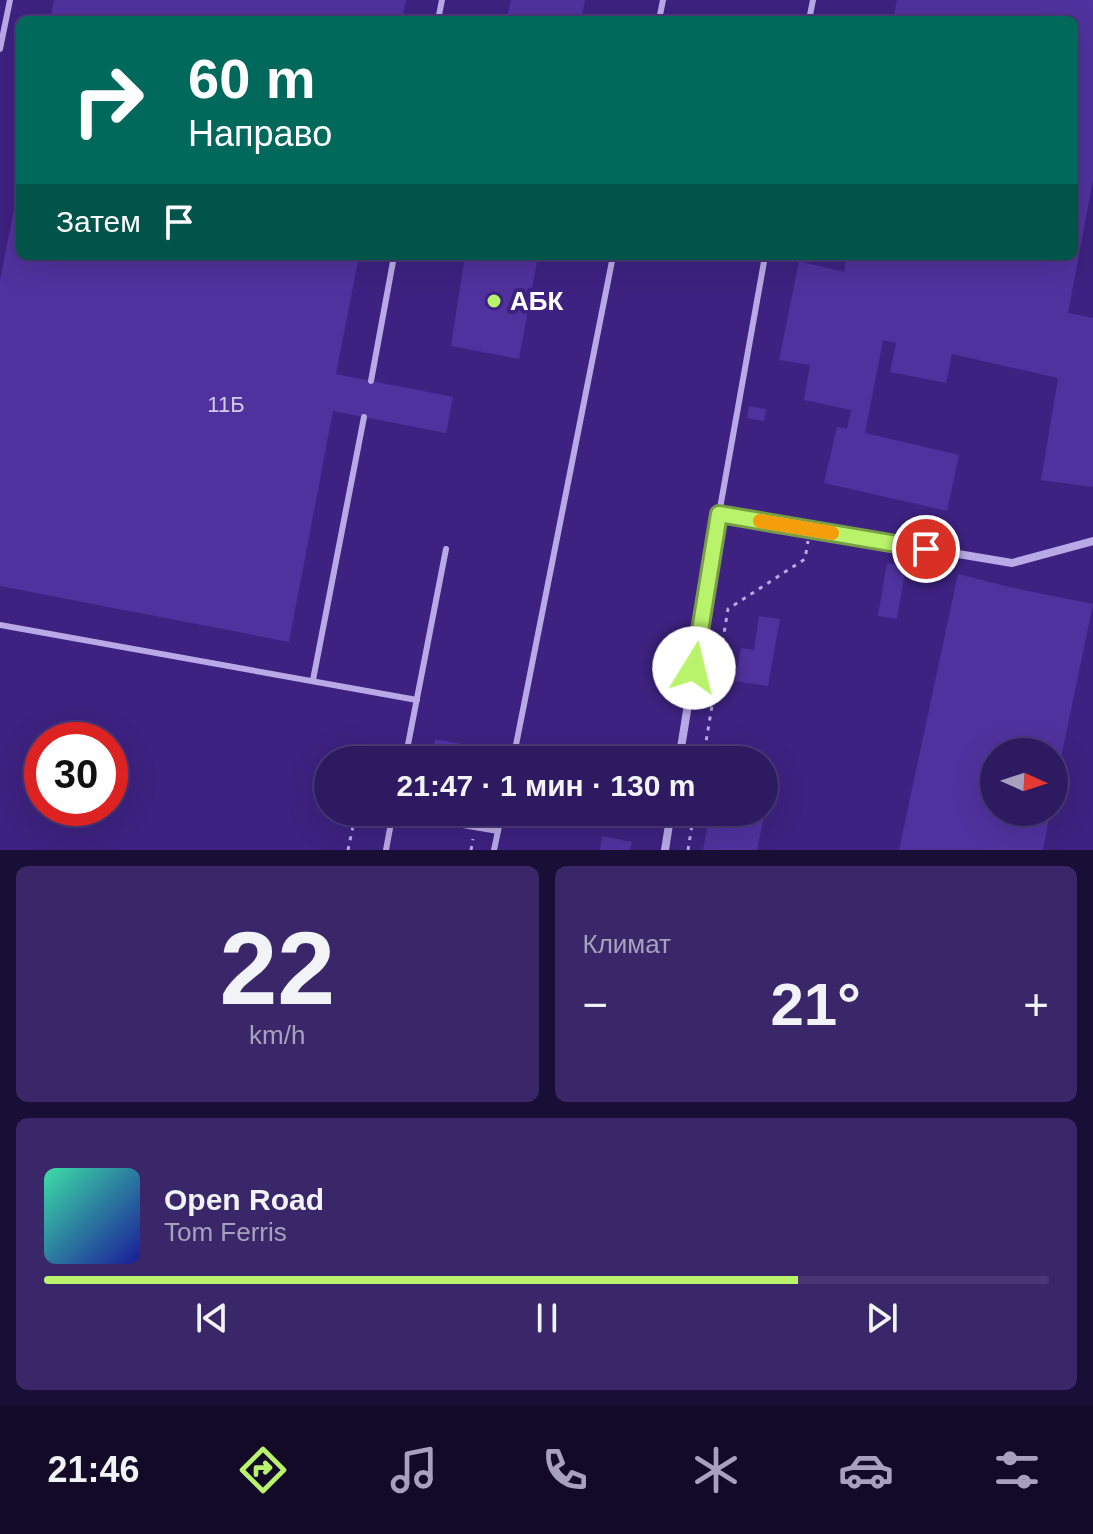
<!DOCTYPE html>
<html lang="ru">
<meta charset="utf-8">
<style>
body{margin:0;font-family:Helvetica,sans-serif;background:#3a276a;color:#f1f3f6;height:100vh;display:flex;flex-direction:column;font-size:30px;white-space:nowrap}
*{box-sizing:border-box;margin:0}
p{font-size:26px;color:#a7a1bd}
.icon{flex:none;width:44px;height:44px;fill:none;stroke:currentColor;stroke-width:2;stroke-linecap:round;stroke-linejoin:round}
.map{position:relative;height:850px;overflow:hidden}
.panel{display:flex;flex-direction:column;gap:16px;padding:16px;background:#190e35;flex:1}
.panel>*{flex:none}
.banner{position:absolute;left:16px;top:16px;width:1062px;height:244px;border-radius:12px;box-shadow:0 8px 32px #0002,0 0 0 2px #493876;background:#00695c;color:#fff;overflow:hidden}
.needle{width:52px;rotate:93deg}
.fabs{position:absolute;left:980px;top:738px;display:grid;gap:16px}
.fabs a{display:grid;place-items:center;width:88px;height:88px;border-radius:50%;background:#2e1a61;box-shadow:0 8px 32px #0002,0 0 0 2px #493876;font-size:40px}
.speed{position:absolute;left:24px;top:722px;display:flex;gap:16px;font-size:40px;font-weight:700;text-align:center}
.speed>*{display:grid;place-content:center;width:104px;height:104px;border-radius:50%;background:#2e1a61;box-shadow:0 8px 32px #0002,0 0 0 2px #493876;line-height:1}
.speed .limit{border:12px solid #d22;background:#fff;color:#111}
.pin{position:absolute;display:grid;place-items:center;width:68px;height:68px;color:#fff;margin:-34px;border:4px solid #fff;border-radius:50%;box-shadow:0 2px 8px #0007}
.me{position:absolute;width:88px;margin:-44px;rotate:9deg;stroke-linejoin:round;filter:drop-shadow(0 0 6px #0008)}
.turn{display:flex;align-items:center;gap:28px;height:168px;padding:0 40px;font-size:36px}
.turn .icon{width:104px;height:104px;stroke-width:2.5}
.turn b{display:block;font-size:56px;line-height:68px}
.then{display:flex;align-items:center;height:76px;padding:0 40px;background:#0003;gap:16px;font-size:30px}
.big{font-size:60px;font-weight:700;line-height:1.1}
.panel .widget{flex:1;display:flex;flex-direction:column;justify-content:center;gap:12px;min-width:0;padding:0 28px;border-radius:12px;background:#3a276a}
.panel .dial{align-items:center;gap:0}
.dial b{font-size:104px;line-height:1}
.song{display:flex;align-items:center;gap:24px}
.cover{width:96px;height:96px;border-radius:12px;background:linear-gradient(135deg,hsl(160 70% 55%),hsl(240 70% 35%))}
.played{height:8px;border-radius:4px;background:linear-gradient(90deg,#b8f36b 75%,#493876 75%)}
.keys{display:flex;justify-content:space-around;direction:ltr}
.heat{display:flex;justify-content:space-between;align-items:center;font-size:44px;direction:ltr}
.panel .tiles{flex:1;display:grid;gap:16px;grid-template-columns:1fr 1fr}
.widget:last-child{grid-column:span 2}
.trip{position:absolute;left:314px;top:746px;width:464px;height:80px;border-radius:40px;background:#2e1a61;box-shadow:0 8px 32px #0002,0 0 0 2px #493876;font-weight:700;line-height:80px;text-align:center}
.tabs{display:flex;height:128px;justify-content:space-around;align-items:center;background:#120a27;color:#a7a1bd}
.tabs .icon{width:56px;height:56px}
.tabs .selected{color:#b8f36b}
.tabs b{font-size:36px;color:#f1f3f6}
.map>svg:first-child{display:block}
.building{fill:#50329e}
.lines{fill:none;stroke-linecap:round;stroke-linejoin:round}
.path{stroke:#baa9e7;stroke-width:3;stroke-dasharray:4 6;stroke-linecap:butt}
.lane{stroke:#baa9e7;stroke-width:6}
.street{stroke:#baa9e7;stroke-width:8}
.route-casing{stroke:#789e46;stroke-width:20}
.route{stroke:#b8f36b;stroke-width:14}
.slow{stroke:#f59e0b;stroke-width:14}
.poi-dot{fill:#b8f36b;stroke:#3d2281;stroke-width:3}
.labels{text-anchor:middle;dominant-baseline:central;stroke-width:8;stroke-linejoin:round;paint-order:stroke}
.number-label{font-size:22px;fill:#d3cce7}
.poi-label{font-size:26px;font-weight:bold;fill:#fff;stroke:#3d2281;text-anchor:start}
</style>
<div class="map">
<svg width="1093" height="850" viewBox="0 0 1093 850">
<rect width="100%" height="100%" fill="#3d2281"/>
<g class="building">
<polygon points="54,0 406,0 402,20 50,20"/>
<polygon points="511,0 585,0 581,20 506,20"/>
<polygon points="897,0 1093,0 1093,180 1068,313 1093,318 1093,487 1041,480 1058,378 952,354 946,383 890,372 896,343 883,340 865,433 959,455 947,511 824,483 837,427 847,429 851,410 804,400 810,365 779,360 799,261 844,272 847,256 1074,256 1074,20 893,20"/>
<polygon points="19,184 20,184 20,256 359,256 336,374 453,397 446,433 333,411 289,642 0,586 0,280"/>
<polygon points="465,256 538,256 519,359 451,346"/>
<polygon points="749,406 766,409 764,421 747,418"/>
<polygon points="887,563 906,566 897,619 878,616"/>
<polygon points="958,574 1009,587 1093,604 1055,787 1054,752 994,752 994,812 1050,812 1043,850 899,850"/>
<polygon points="759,616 780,619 768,686 735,681 741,648 754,650"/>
<polygon points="435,739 499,751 497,760 431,760"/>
<polygon points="710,812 765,812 757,850 703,850"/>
<polygon points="602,836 632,842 630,850 600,850"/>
</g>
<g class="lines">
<g class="path">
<polyline points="703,760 728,609 805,559 808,541"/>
<polyline points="348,850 356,812"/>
<polyline points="471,850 473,839"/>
<polyline points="688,850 694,812"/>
</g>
<g class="lane">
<polyline points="438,20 442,0"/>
<polyline points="659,20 663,0"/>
<polyline points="809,20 813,0"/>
<polyline points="0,49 10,0"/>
<polyline points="371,381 394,256"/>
<polyline points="719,514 765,256"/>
<polyline points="0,625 417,700"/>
<polyline points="313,680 364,417"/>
<polyline points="405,760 446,549"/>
<polyline points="513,760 613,256"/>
<polyline points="393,813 498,831"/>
<polyline points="386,850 393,812"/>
<polyline points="494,850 502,812"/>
</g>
<g class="street">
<polyline points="679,760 719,514 1012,563 1093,541"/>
<polyline points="665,850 671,812"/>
</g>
</g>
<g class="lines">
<g class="route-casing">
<polyline id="route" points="694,668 719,514 926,549"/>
</g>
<use href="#route" class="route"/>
<polyline class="slow" points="760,521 832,533"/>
</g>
<circle class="poi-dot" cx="494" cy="301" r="8"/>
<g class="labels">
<g class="number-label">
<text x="226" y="404">11Б</text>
</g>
<g class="poi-label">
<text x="510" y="301">АБК</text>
</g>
</g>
</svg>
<div class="fabs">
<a><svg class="needle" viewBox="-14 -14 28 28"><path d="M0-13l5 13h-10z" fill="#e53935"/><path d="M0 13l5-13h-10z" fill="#a7a1bd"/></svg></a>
</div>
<div class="speed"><div class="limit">30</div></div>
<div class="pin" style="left:926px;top:549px;background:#d93025"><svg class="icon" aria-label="arrive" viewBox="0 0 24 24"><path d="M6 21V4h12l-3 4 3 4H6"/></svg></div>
<svg class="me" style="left:694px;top:668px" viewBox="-20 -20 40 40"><circle r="19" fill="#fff"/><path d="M0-13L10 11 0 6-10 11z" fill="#b8f36b"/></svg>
<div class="trip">21:47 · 1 мин · 130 m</div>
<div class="banner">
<div class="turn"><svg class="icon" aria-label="right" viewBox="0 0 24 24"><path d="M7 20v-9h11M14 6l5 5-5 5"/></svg><div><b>60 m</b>Направо</div></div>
<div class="then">Затем<svg class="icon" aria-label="arrive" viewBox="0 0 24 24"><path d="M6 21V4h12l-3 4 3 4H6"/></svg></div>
</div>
</div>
<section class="panel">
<div class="tiles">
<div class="widget dial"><b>22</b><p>km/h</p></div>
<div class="widget"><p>Климат</p>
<div class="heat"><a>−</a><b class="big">21°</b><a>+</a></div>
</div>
<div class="widget">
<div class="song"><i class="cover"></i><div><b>Open Road</b><p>Tom Ferris</p></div></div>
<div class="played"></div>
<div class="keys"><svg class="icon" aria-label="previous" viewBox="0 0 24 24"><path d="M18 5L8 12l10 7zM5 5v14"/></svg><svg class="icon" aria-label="pause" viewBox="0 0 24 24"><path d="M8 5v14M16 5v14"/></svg><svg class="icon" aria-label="next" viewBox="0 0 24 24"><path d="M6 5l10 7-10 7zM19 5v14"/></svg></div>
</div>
</div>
</section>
<nav class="tabs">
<b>21:46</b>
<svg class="icon selected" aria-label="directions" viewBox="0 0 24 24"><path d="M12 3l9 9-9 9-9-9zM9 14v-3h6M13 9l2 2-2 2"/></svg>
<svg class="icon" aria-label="music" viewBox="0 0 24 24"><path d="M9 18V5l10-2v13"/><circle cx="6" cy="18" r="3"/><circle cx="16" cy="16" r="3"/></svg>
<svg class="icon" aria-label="phone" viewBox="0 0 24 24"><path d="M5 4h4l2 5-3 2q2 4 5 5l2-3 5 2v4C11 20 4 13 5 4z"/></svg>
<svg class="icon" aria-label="climate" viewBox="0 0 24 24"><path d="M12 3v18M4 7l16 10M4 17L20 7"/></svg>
<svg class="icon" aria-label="car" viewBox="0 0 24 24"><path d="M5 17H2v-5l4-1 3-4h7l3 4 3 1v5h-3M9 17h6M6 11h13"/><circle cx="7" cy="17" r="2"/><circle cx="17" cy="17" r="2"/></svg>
<svg class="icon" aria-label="filters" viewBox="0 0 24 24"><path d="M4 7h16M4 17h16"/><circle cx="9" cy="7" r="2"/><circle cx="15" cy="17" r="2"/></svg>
</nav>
